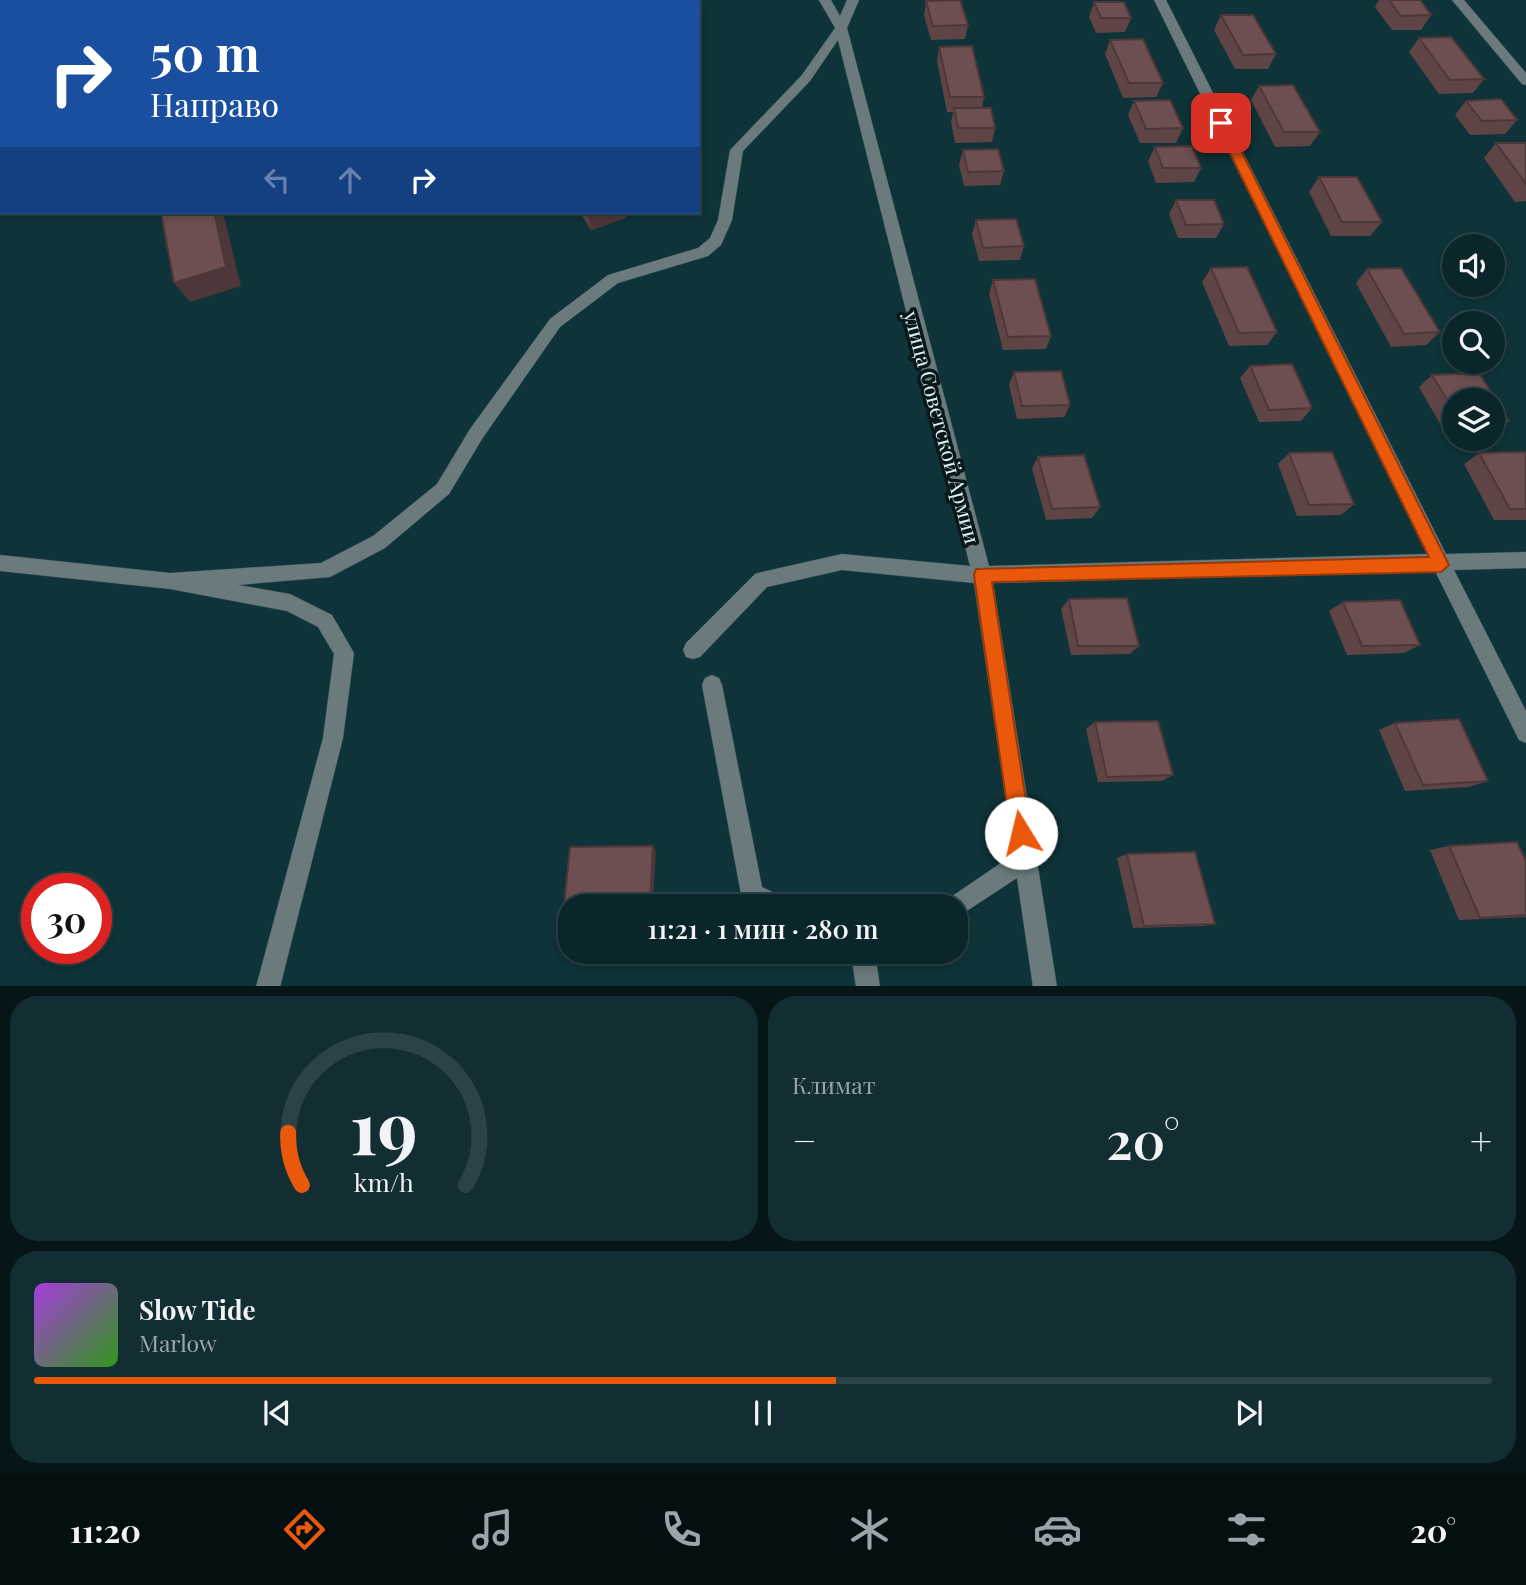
<!DOCTYPE html>
<html lang="ru">
<meta charset="utf-8">
<style>
body{margin:0;font-family:"Playfair Display",serif;background:#132e32;color:#f1f3f6;height:100vh;display:flex;flex-direction:column;font-size:26px;white-space:nowrap}
*{box-sizing:border-box;margin:0}
p{font-size:23px;color:#99a5a8}
.icon{flex:none;width:38px;height:38px;fill:none;stroke:currentColor;stroke-width:2;stroke-linecap:round;stroke-linejoin:round}
.map{position:relative;height:986px;overflow:hidden}
.side{display:flex;flex-direction:column;gap:10px;padding:10px;background:#061517;flex:1}
.side>*{flex:none}
.banner{position:absolute;left:0px;top:0px;width:700px;height:214px;box-shadow:0 4px 10px #0003,0 0 0 2px #2a4347;background:#1a4fa0;color:#fff;overflow:hidden}
.fabs{position:absolute;left:1442px;top:234px;display:grid;gap:14px}
.fabs a{display:grid;place-items:center;width:63px;height:63px;border-radius:50%;background:#0a262a;box-shadow:0 4px 10px #0003,0 0 0 2px #2a4347;font-size:35px}
.speed{position:absolute;left:21px;top:873px;display:flex;gap:14px;font-size:35px;font-weight:700;text-align:center}
.speed>*{display:grid;place-content:center;width:91px;height:91px;border-radius:50%;background:#0a262a;box-shadow:0 4px 10px #0003,0 0 0 2px #2a4347;line-height:1}
.speed .limit{border:10px solid #d22;background:#fff;color:#111}
.pin{position:absolute;display:grid;place-items:center;width:60px;height:60px;color:#fff;margin:-30px;border-radius:14px;box-shadow:0 4px 10px #0006}
.me{position:absolute;width:77px;margin:-38px;rotate:351deg;stroke-linejoin:round;filter:drop-shadow(0 0 5px #0008)}
.turn{display:flex;align-items:center;gap:24px;height:147px;padding:0 35px;font-size:32px}
.turn .icon{width:91px;height:91px;stroke-width:2.5}
.turn b{display:block;font-size:49px;line-height:60px}
.lanes{display:flex;align-items:center;height:66px;padding:0 35px;background:#0003;justify-content:center;gap:35px;direction:ltr}
.lanes .off{opacity:.35}
.big{font-size:52px;font-weight:600;line-height:1.1}
.side .tile{flex:1;display:flex;flex-direction:column;justify-content:center;gap:10px;min-width:0;padding:0 24px;border-radius:28px;background:#132e32}
.side .dial{align-items:center;gap:0}
.dial svg{height:182px;overflow:visible;fill:none;stroke:#2a4347;stroke-width:7;stroke-linecap:round;text-anchor:middle}
.dial text{fill:#f1f3f6;stroke:none}
.song{display:flex;align-items:center;gap:21px}
.cover{width:84px;height:84px;border-radius:10px;background:linear-gradient(135deg,hsl(280 70% 55%),hsl(110 70% 35%))}
.played{height:7px;border-radius:4px;background:linear-gradient(90deg,#ea580c 55%,#2a4347 55%)}
.keys{display:flex;justify-content:space-around;direction:ltr}
.heat{display:flex;justify-content:space-between;align-items:center;font-size:38px;direction:ltr}
.side .tiles{flex:1;display:grid;gap:10px;grid-template-columns:1fr 1fr}
.tile:last-child{grid-column:span 2}
.trip{position:absolute;left:558px;top:894px;width:410px;height:70px;border-radius:28px;background:#0a262a;box-shadow:0 4px 10px #0003,0 0 0 2px #2a4347;font-weight:600;line-height:70px;text-align:center}
.tabs{display:flex;height:112px;justify-content:space-around;align-items:center;background:#040f11;color:#99a5a8}
.tabs .icon{width:49px;height:49px}
.tabs .selected{color:#ea580c}
.tabs b{font-size:32px;color:#f1f3f6}
.map>svg:first-child{display:block}
.lines{fill:none;stroke-linecap:round;stroke-linejoin:round}
.minor-casing{stroke:#2f5156;stroke-width:1}
.minor{fill:#6b7a7c;fill-rule:evenodd}
.wall{fill:#5f4446}
.shaded-wall{fill:#4d3739}
.building{fill:#6e4f51;stroke:#4d3739;stroke-width:2}
.route{fill:#ea580c;stroke:#983908;stroke-width:2}
.labels{text-anchor:middle;dominant-baseline:central;stroke-width:7;stroke-linejoin:round;paint-order:stroke}
.street-label{font-size:21px;fill:#dceff2;stroke:#09181a}
</style>
<div class="map">
<svg width="1526" height="987" viewBox="0 0 1526 987">
<rect width="100%" height="100%" fill="#0e3338"/>
<g class="lines">
<g class="minor-casing">
<g id="minor">
<polygon points="522,0 539,0 520,2"/>
<polygon points="819,0 831,0 840,16 847,0 859,0 847,28 989,566 1427,554 1154,0 1166,0 1446,554 1526,552 1526,568 1454,570 1526,711 1526,743 1519,740 1435,571 993,583 1057,987 1033,987 1017,878 956,918 956,906 945,906 948,899 1014,854 974,583 842,570 767,587 700,657 693,659 686,657 683,650 686,643 755,574 762,572 842,554 970,566 838,40 810,81 743,151 732,220 721,245 708,256 618,283 560,327 482,439 449,494 385,548 330,577 238,585 290,594 332,615 354,653 343,738 280,987 256,987 323,738 334,654 318,627 287,611 170,589 0,571 0,555 170,573 321,563 373,536 437,484 470,429 550,319 608,275 698,248 710,238 718,220 730,150 802,75 835,28"/>
<polygon points="1452,0 1464,0 1526,73 1526,85 1522,84"/>
<polygon points="2,79 2,87 0,88 0,80"/>
<polygon points="712,675 719,678 722,685 762,887 785,898 788,906 753,906 744,902 741,894 702,685 705,678"/>
<polygon points="851,952 875,952 880,987 856,987"/>
</g>
</g>
<use href="#minor" class="minor"/>
</g>
<g class="wall">
<polygon points="1379,0 1420,0 1431,15 1421,30 1392,30 1375,7"/>
<polygon points="926,1 968,25 965,39 931,40 924,15"/>
<polygon points="1094,2 1131,18 1125,32 1096,33 1089,17"/>
<polygon points="1221,15 1276,54 1268,69 1235,69 1214,30"/>
<polygon points="1419,38 1484,79 1473,93 1439,94 1409,52"/>
<polygon points="1110,40 1163,83 1156,97 1123,98 1105,54"/>
<polygon points="939,47 984,97 982,108 995,128 992,142 955,143 951,122 953,112 947,112 937,61"/>
<polygon points="1259,86 1320,132 1310,146 1275,147 1251,100"/>
<polygon points="1134,101 1183,128 1176,143 1140,143 1128,115"/>
<polygon points="1466,101 1517,120 1505,134 1470,135 1455,115"/>
<polygon points="1496,143 1526,143 1526,201 1515,202 1484,158"/>
<polygon points="1155,147 1201,168 1194,182 1156,183 1148,161"/>
<polygon points="963,150 1004,171 1000,185 964,186 959,165"/>
<polygon points="1319,177 1382,222 1370,236 1331,236 1309,192"/>
<polygon points="1176,200 1224,224 1216,238 1178,238 1169,214"/>
<polygon points="580,212 625,212 626,218 591,230"/>
<polygon points="976,220 1024,246 1020,260 979,261 972,234"/>
<polygon points="1211,268 1277,332 1267,345 1229,346 1202,282"/>
<polygon points="1367,269 1440,332 1426,345 1391,347 1356,283"/>
<polygon points="993,280 1051,336 1046,349 1003,350 989,294"/>
<polygon points="1250,366 1312,408 1301,421 1259,422 1240,378"/>
<polygon points="1014,372 1070,405 1064,417 1017,419 1009,385"/>
<polygon points="1479,373 1509,421 1493,433 1493,401 1454,401 1454,435 1447,436 1419,387 1432,375"/>
<polygon points="1526,452 1526,520 1494,520 1464,464 1479,453"/>
<polygon points="1289,453 1354,504 1341,515 1297,516 1278,464"/>
<polygon points="1038,457 1100,507 1092,518 1046,520 1032,468"/>
<polygon points="1069,599 1139,646 1130,654 1071,655 1061,609"/>
<polygon points="1343,602 1420,645 1404,653 1347,655 1329,611"/>
<polygon points="1095,722 1173,775 1162,781 1098,782 1086,729"/>
<polygon points="1395,723 1488,781 1469,787 1405,791 1379,730"/>
<polygon points="1449,846 1526,861 1526,917 1459,920 1430,850"/>
<polygon points="1127,854 1215,924 1202,926 1133,928 1117,858"/>
</g>
<g class="shaded-wall">
<polygon points="214,212 223,212 241,286 190,302 174,283"/>
<polygon points="600,212 625,212 626,218 591,230 588,216"/>
<polygon points="653,846 656,851 653,906 650,906"/>
</g>
<g class="building">
<polygon points="960,0 968,25 933,26 926,1"/>
<polygon points="1389,0 1420,0 1431,15 1401,16"/>
<polygon points="1094,2 1124,2 1131,18 1101,18"/>
<polygon points="1221,15 1253,15 1276,54 1243,55"/>
<polygon points="1451,37 1484,79 1450,80 1419,38"/>
<polygon points="1143,39 1163,83 1129,83 1110,40"/>
<polygon points="972,46 984,97 950,97 939,47"/>
<polygon points="1293,85 1320,132 1284,132 1259,86"/>
<polygon points="1501,99 1517,120 1482,121 1466,101"/>
<polygon points="1170,100 1183,128 1146,129 1134,101"/>
<polygon points="954,108 991,108 995,128 958,128"/>
<polygon points="1496,143 1526,143 1526,184"/>
<polygon points="1192,146 1201,168 1163,168 1155,147"/>
<polygon points="998,149 1004,171 968,172 963,150"/>
<polygon points="1319,177 1357,177 1382,222 1342,222"/>
<polygon points="1176,200 1214,200 1224,224 1186,225"/>
<polygon points="161,212 214,212 226,267 174,283"/>
<polygon points="585,212 600,212 588,216"/>
<polygon points="1016,219 1024,246 983,248 976,220"/>
<polygon points="1247,267 1277,332 1239,333 1211,268"/>
<polygon points="1401,268 1440,332 1404,334 1367,269"/>
<polygon points="1035,279 1051,336 1008,337 993,280"/>
<polygon points="1292,364 1312,408 1269,410 1250,366"/>
<polygon points="1061,371 1070,405 1022,406 1014,372"/>
<polygon points="1479,373 1509,421 1493,422 1493,401 1454,401 1454,411 1432,375"/>
<polygon points="1332,452 1354,504 1309,505 1289,453"/>
<polygon points="1526,452 1526,509 1510,509 1479,453"/>
<polygon points="1084,455 1100,507 1052,509 1038,457"/>
<polygon points="1127,598 1139,646 1078,646 1069,599"/>
<polygon points="1400,600 1420,645 1362,646 1343,602"/>
<polygon points="1459,719 1488,781 1423,785 1395,723"/>
<polygon points="1158,721 1173,775 1107,777 1095,722"/>
<polygon points="1517,842 1526,861 1526,915 1480,918 1449,846"/>
<polygon points="653,846 650,906 570,906 570,936 561,936 570,847"/>
<polygon points="1195,852 1215,924 1144,926 1127,854"/>
</g>
<polygon class="route" points="1217,120 1227,123 1449,565 1441,572 992,582 1031,833 1028,840 1021,843 1014,840 1011,833 974,575 976,569 1429,557 1215,123"/>
<g class="labels">
<g class="street-label">
<text transform="translate(943 427) rotate(75)">улица Советской Армии</text>
</g>
</g>
</svg>
<div class="fabs">
<a><svg class="icon" aria-label="sound" viewBox="0 0 24 24"><path d="M4 9h4l5-4v14l-5-4H4zM17 9q2 3 0 6"/></svg></a>
<a><svg class="icon" aria-label="search" viewBox="0 0 24 24"><circle cx="10" cy="10" r="6"/><path d="M15 15l6 6"/></svg></a>
<a><svg class="icon" aria-label="layers" viewBox="0 0 24 24"><path d="M12 4l9 5-9 5-9-5zM3 14l9 5 9-5"/></svg></a>
</div>
<div class="speed"><div class="limit">30</div></div>
<div class="pin" style="left:1221px;top:123px;background:#d93025"><svg class="icon" aria-label="arrive" viewBox="0 0 24 24"><path d="M6 21V4h12l-3 4 3 4H6"/></svg></div>
<svg class="me" style="left:1021px;top:833px" viewBox="-20 -20 40 40"><circle r="19" fill="#fff"/><path d="M0-13L10 11 0 6-10 11z" fill="#ea580c"/></svg>
<div class="trip">11:21 · 1 мин · 280 m</div>
<div class="banner">
<div class="turn"><svg class="icon" aria-label="right" viewBox="0 0 24 24"><path d="M7 20v-9h11M14 6l5 5-5 5"/></svg><div><b>50 m</b>Направо</div></div>
<div class="lanes"><svg class="icon off" aria-label="left" viewBox="0 0 24 24"><path d="M17 20v-9H6M10 6l-5 5 5 5"/></svg><svg class="icon off" aria-label="ahead" viewBox="0 0 24 24"><path d="M12 20V5M6 11l6-6 6 6"/></svg><svg class="icon" aria-label="right" viewBox="0 0 24 24"><path d="M7 20v-9h11M14 6l5 5-5 5"/></svg></div>
</div>
</div>
<section class="side">
<div class="tiles">
<div class="tile dial"><svg viewBox="0 0 100 80">
<path d="M14 69A42 42 0 1 1 86 69"/>
<path d="M14 69A42 42 0 0 1 8 46" stroke="#ea580c"/>
<text x="50" y="56" font-size="32" font-weight="700">19</text>
<text x="50" y="72" font-size="11">km/h</text>
</svg></div>
<div class="tile"><p>Климат</p>
<div class="heat"><a>−</a><b class="big">20°</b><a>+</a></div>
</div>
<div class="tile">
<div class="song"><i class="cover"></i><div><b>Slow Tide</b><p>Marlow</p></div></div>
<div class="played"></div>
<div class="keys"><svg class="icon" aria-label="previous" viewBox="0 0 24 24"><path d="M18 5L8 12l10 7zM5 5v14"/></svg><svg class="icon" aria-label="pause" viewBox="0 0 24 24"><path d="M8 5v14M16 5v14"/></svg><svg class="icon" aria-label="next" viewBox="0 0 24 24"><path d="M6 5l10 7-10 7zM19 5v14"/></svg></div>
</div>
</div>
</section>
<nav class="tabs">
<b>11:20</b>
<svg class="icon selected" aria-label="directions" viewBox="0 0 24 24"><path d="M12 3l9 9-9 9-9-9zM9 14v-3h6M13 9l2 2-2 2"/></svg>
<svg class="icon" aria-label="music" viewBox="0 0 24 24"><path d="M9 18V5l10-2v13"/><circle cx="6" cy="18" r="3"/><circle cx="16" cy="16" r="3"/></svg>
<svg class="icon" aria-label="phone" viewBox="0 0 24 24"><path d="M5 4h4l2 5-3 2q2 4 5 5l2-3 5 2v4C11 20 4 13 5 4z"/></svg>
<svg class="icon" aria-label="climate" viewBox="0 0 24 24"><path d="M12 3v18M4 7l16 10M4 17L20 7"/></svg>
<svg class="icon" aria-label="car" viewBox="0 0 24 24"><path d="M5 17H2v-5l4-1 3-4h7l3 4 3 1v5h-3M9 17h6M6 11h13"/><circle cx="7" cy="17" r="2"/><circle cx="17" cy="17" r="2"/></svg>
<svg class="icon" aria-label="filters" viewBox="0 0 24 24"><path d="M4 7h16M4 17h16"/><circle cx="9" cy="7" r="2"/><circle cx="15" cy="17" r="2"/></svg>
<b>20°</b>
</nav>
